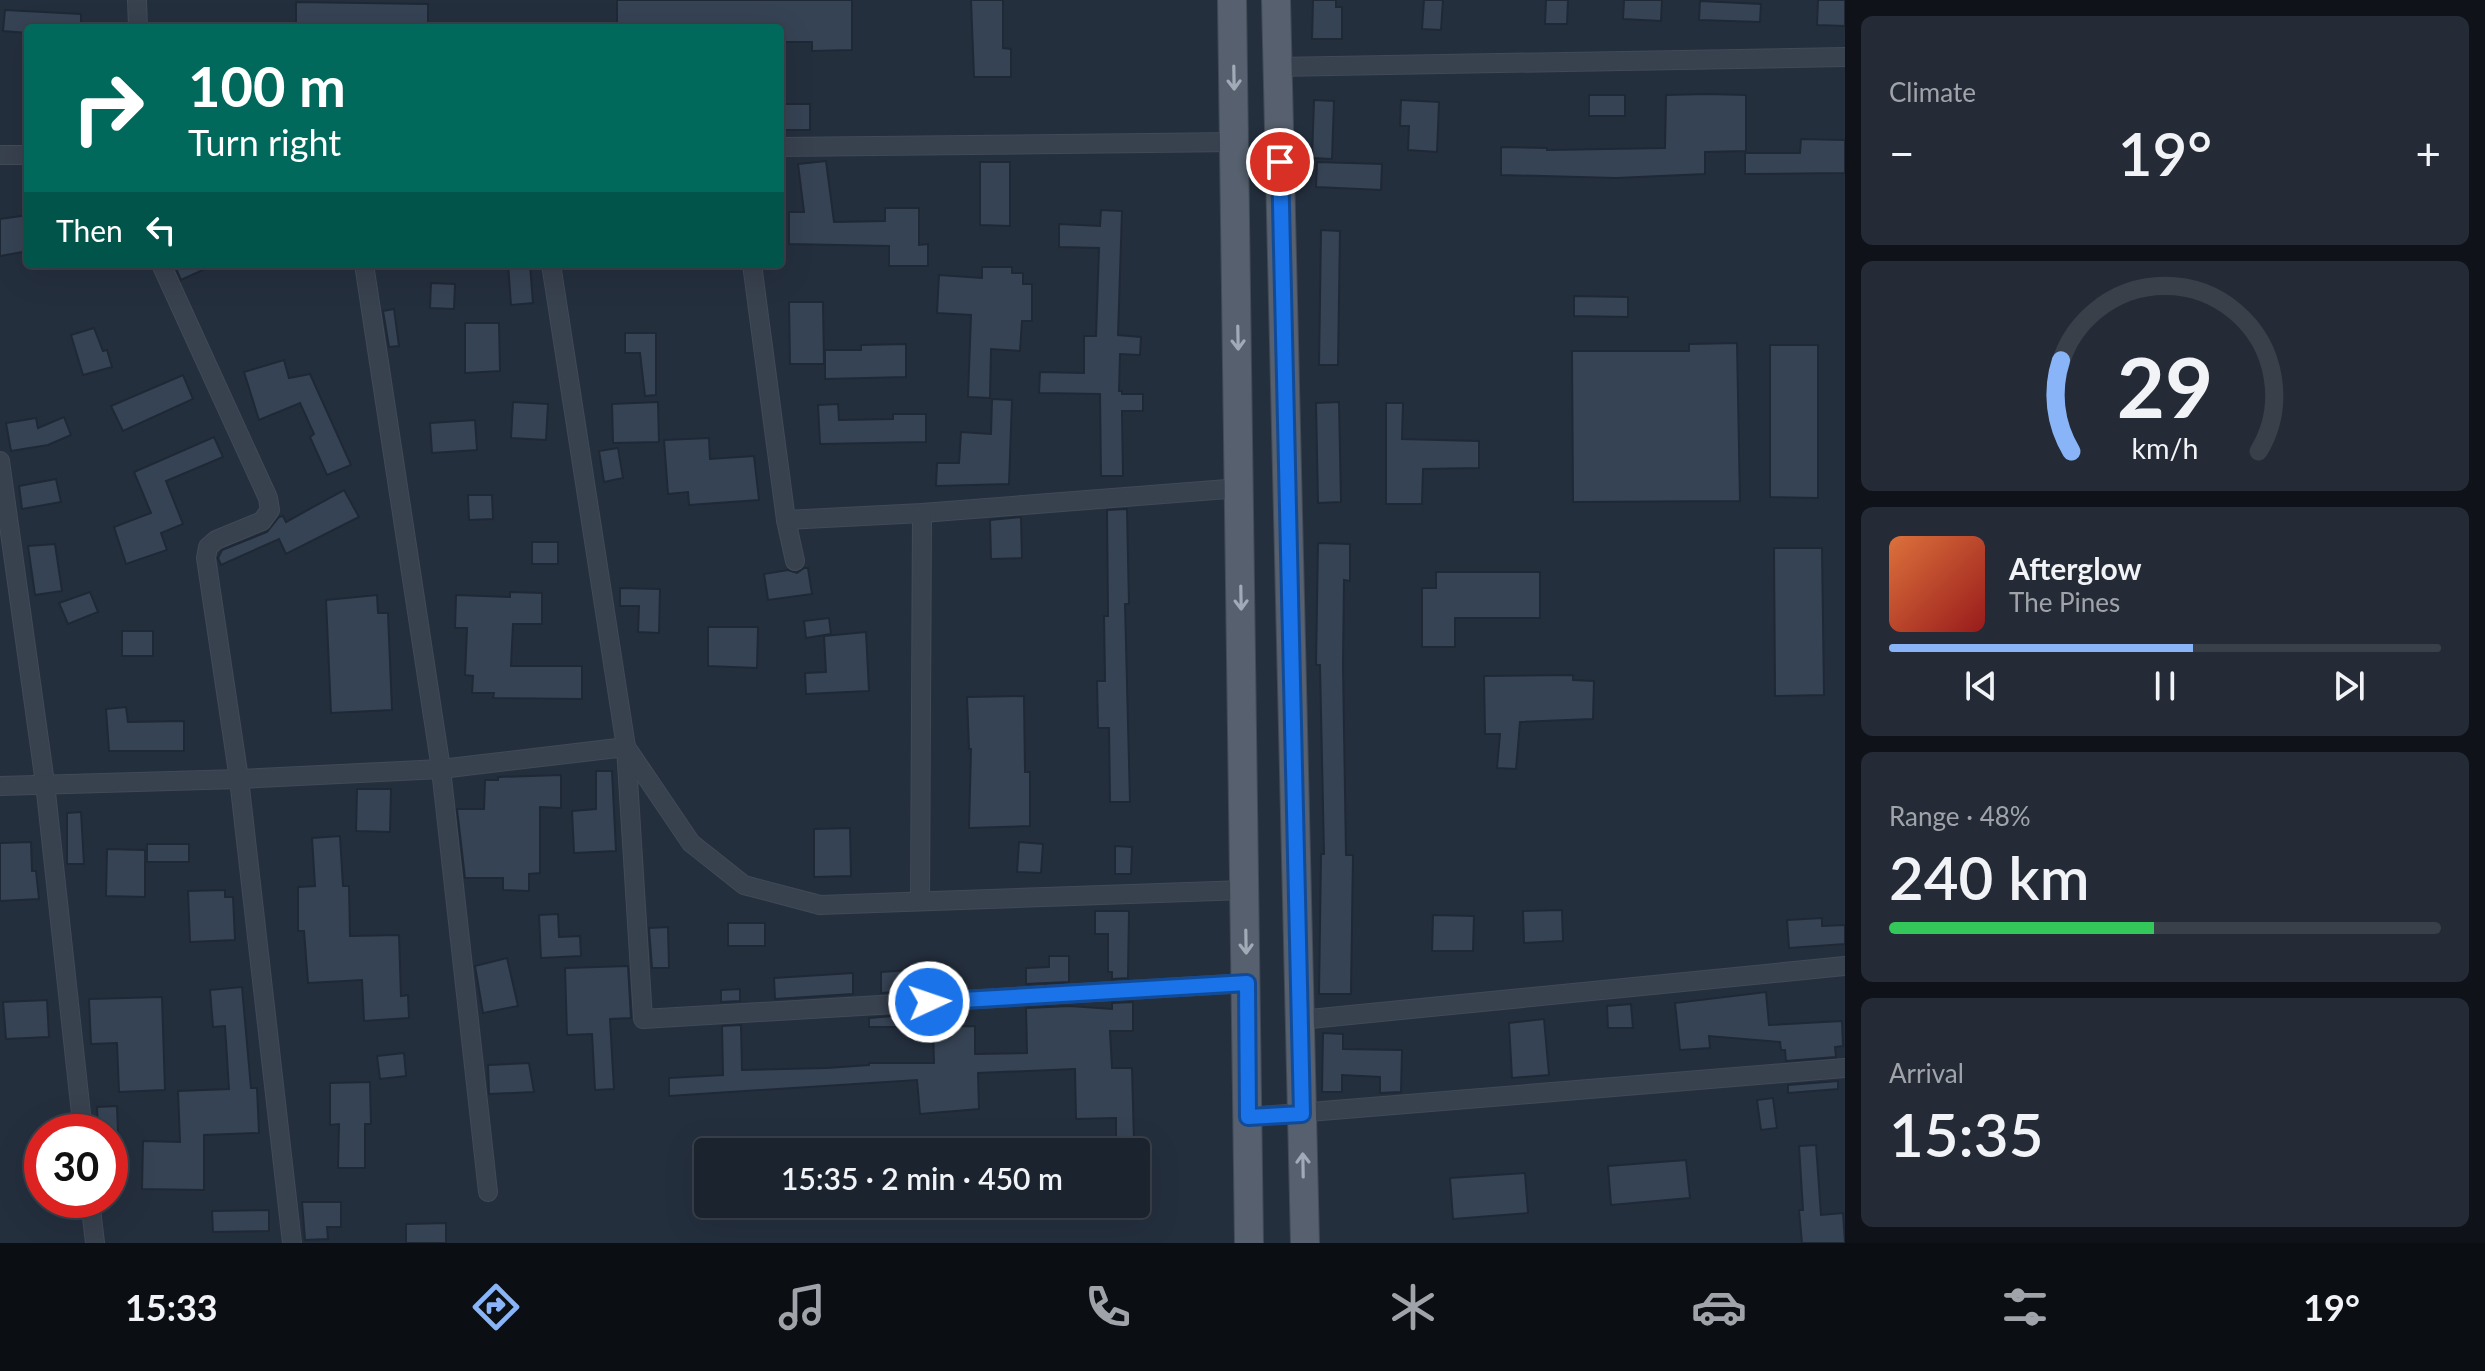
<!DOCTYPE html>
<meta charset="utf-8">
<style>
body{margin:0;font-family:Lato,sans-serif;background:#242b36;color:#f1f3f6;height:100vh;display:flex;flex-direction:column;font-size:30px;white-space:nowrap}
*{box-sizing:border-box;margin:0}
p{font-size:26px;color:#a0a4aa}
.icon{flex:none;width:44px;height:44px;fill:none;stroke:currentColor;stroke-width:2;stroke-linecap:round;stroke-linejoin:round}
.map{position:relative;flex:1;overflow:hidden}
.details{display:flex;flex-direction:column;gap:16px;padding:16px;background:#0f1319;width:640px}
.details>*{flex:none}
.top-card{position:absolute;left:24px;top:24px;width:760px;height:244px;border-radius:8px;box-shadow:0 8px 32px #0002,0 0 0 2px #39404a;background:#00695c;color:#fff;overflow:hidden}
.speed{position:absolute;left:24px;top:1114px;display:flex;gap:16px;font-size:40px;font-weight:700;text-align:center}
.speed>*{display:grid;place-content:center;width:104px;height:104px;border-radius:50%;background:#1b232e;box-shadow:0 8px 32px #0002,0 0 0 2px #39404a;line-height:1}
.speed .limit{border:12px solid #d22;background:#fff;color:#111}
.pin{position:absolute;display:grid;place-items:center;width:68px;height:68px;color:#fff;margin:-34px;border:4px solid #fff;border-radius:50%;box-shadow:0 2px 8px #0007}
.me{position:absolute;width:88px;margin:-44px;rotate:87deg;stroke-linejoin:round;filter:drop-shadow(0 0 6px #0008)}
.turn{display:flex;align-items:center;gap:28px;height:168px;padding:0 32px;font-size:36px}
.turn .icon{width:104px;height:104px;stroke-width:2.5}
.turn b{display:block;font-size:56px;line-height:68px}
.then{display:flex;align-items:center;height:76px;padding:0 32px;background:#0003;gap:16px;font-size:30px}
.big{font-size:60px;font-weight:600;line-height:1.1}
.details .tile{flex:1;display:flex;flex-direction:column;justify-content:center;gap:12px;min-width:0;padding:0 28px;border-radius:12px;background:#242b36}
.details .dial{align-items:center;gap:0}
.dial svg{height:208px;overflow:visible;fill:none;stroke:#39404a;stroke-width:7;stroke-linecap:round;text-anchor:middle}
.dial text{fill:#f1f3f6;stroke:none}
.song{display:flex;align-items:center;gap:24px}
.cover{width:96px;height:96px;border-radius:12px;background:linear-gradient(135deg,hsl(20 70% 55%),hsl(0 70% 35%))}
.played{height:8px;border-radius:4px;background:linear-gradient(90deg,#8ab4f8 55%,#39404a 55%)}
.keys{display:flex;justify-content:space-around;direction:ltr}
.heat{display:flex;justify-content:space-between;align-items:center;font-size:44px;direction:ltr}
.charge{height:12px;border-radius:6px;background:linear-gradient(90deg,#34c759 48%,#39404a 0)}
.trip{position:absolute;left:694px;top:1138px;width:456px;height:80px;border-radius:8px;background:#1b232e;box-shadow:0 8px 32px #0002,0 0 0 2px #39404a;font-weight:600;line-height:80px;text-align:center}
.menu{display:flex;height:128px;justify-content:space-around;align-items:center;background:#0b0e12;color:#a0a4aa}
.menu .icon{width:56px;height:56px}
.menu .current{color:#8ab4f8}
.menu b{font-size:36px;color:#f1f3f6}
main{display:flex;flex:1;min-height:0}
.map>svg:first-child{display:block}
.building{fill:#364354;stroke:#1f2835;stroke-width:2}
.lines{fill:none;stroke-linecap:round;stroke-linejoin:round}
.street-casing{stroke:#414a57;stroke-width:20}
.primary-casing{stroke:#414a57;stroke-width:30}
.street{stroke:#38414e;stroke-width:18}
.primary{stroke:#56606e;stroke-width:28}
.oneway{stroke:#a1aab7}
.route-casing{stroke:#114b97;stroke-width:20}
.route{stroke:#1a73e8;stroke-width:14}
</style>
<main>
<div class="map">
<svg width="1845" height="1243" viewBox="0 0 1845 1243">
<rect width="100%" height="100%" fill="#242f3e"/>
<g class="building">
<polygon points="617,0 852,0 852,50 812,51 812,42 780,42 780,28 617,28"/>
<polygon points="971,0 1003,0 1003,48 1011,49 1011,77 974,77"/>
<polygon points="1313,0 1336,0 1336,7 1342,7 1342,39 1312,39"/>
<polygon points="1424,0 1443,0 1441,30 1422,29"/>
<polygon points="1546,0 1568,0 1567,24 1545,24"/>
<polygon points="1624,0 1662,0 1661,21 1623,19"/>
<polygon points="1818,0 1845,0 1845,26 1817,25"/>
<polygon points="1700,1 1761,4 1760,22 1699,20"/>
<polygon points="296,2 428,4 428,28 296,28"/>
<polygon points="5,10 81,14 81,28 28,28 28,33 3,31"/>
<polygon points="1707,94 1746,95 1746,151 1705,152 1705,174 1616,178 1501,175 1501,147 1547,148 1547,150 1665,148 1666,95"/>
<rect x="1589" y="95" width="36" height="21"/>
<polygon points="1314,100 1334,101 1332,159 1312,158"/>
<polygon points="1401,100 1439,102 1437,152 1408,150 1409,126 1400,126"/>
<rect x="780" y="104" width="30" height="26"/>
<polygon points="1801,139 1845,140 1845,173 1745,174 1745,153 1800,153"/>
<polygon points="826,161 834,222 885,221 885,208 919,208 919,245 928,244 928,266 889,266 889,246 789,244 789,212 804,212 798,164"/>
<polygon points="980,162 1010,162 1010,226 980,225"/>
<polygon points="1317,162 1382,164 1381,190 1316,187"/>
<polygon points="1101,210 1122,211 1118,335 1141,337 1140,355 1120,354 1119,391 1122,391 1122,394 1143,394 1143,411 1122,411 1123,476 1101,476 1100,394 1039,393 1040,372 1084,373 1084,336 1096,336 1099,248 1059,247 1059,224 1100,226"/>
<polygon points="28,215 28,251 0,256 0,219"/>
<polygon points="1321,230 1340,231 1338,365 1319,365"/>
<polygon points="174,264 216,264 181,280"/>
<polygon points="508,264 530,264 533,303 511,305"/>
<polygon points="982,267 1012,267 1012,273 1023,273 1023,284 1032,284 1032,321 1022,321 1020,351 991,349 990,398 968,397 971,315 937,313 939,275 982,278"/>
<polygon points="431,283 455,284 454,309 430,308"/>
<polygon points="1574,296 1628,297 1628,317 1574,316"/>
<polygon points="789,302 823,302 824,364 790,364"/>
<polygon points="394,309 399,346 389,347 383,311"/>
<polygon points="465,323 499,323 500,371 465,373"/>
<polygon points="94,328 103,351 107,350 112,367 83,375 71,335"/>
<polygon points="625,333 656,333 656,395 645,396 640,353 625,353"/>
<polygon points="1737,343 1740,501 1573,502 1572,351 1689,351 1689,344"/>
<polygon points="906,344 906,377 825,379 825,350 861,350 861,345"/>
<polygon points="1770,345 1818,345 1818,498 1770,497"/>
<polygon points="284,360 289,378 310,374 351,465 327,475 310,437 314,434 300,403 259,420 244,372"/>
<polygon points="183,375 193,399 123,431 111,406"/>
<polygon points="992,399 1012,400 1009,484 936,486 937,463 959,463 961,432 991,434"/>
<polygon points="513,402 548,404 546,440 511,438"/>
<polygon points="658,402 659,442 613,443 612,404"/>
<polygon points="1339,402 1341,502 1318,503 1316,403"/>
<polygon points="1386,403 1403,403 1402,439 1479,441 1479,468 1423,469 1422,504 1386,504"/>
<polygon points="838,404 839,420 893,419 893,414 926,414 926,442 820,444 818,405"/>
<polygon points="64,417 71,435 48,445 11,451 6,423 36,418 38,428"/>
<polygon points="475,420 477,450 432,453 430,423"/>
<polygon points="214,437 223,457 166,481 183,524 161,533 167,550 126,564 114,527 151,513 134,472"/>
<polygon points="709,438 710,459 754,456 759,500 689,505 688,492 668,494 664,440"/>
<polygon points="618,448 623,478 604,482 599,451"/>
<polygon points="56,479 61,502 22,509 19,486"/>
<polygon points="344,490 359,517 286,554 279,539 221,565 218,558 222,550 267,532 279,517 283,516 286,522"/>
<polygon points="468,495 492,495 493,519 469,520"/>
<polygon points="1127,509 1129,604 1125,604 1130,802 1110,802 1109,728 1098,728 1097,681 1105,681 1104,616 1108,616 1107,510"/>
<polygon points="1021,517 1022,558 991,559 990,520"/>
<rect x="532" y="542" width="26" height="22"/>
<polygon points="1318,543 1350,544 1350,581 1344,580 1343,665 1346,855 1353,855 1351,994 1319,994 1321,854 1324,854 1320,665 1316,665"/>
<polygon points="55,544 62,591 35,595 28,546"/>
<polygon points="1774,548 1822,548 1824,695 1775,696"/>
<polygon points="804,568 808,568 812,594 768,600 764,574 788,570 797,573"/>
<polygon points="1436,572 1540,572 1540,618 1455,618 1455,647 1422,647 1422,588 1436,588"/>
<polygon points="620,588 660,589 659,633 638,632 639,606 620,606"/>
<polygon points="90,592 98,612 68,624 59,603"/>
<polygon points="510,592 542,593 542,624 513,624 511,666 582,666 582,699 493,698 494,693 472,693 473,676 465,675 467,628 455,628 456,595 510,597"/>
<polygon points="377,595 378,613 388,613 392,710 331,713 326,600"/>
<polygon points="829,618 831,634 806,638 804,621"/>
<polygon points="708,627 758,627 757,668 708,666"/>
<rect x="122" y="631" width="31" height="25"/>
<polygon points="866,632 869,691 806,694 805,673 826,672 824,636"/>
<polygon points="1573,675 1573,680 1594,681 1593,719 1520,722 1516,769 1497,768 1500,734 1485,734 1484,676"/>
<polygon points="1024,696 1025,772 1030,772 1030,826 969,828 971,749 969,749 967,697"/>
<polygon points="126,707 128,722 184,721 184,751 109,751 106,709"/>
<polygon points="596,771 612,771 616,851 574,853 572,811 596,809"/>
<polygon points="561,775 561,808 540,807 540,873 529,874 529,891 503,890 503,878 465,878 457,809 484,809 485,780 498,780 498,777"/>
<polygon points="357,789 391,789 390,832 356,831"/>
<polygon points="81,812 84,864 67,864 67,813"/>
<polygon points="850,828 851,876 814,877 814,829"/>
<polygon points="340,836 343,886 349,886 350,936 399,935 401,996 408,995 409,1018 364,1021 362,980 308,983 304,931 298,931 298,887 315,886 312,838"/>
<polygon points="31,842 32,871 36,871 39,899 0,901 0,843"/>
<polygon points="1019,842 1043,844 1041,873 1017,872"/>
<rect x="147" y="844" width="42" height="18"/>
<polygon points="1115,846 1132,847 1131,874 1115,874"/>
<polygon points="107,849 145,850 145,897 106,896"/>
<polygon points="225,890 225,897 233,897 235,940 190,942 188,891"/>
<polygon points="1562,910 1563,941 1524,943 1523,911"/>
<polygon points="1095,911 1129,911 1128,978 1112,979 1112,972 1108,972 1108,934 1095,934"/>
<polygon points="558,914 559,937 580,936 581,956 541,958 539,915"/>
<polygon points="1433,915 1474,916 1473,951 1432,951"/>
<polygon points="1822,918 1822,926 1845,925 1845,944 1789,948 1787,920"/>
<rect x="728" y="923" width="37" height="23"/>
<polygon points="668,927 669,968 652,968 649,928"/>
<polygon points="1049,956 1069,956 1069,982 1026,984 1026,968 1049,967"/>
<polygon points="507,958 518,1006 483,1013 475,966"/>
<polygon points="628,966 631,1018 610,1019 614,1089 595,1090 592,1034 567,1035 565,968"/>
<polygon points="925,969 926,990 881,993 881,972"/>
<polygon points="853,973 853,994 775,999 774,978"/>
<polygon points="242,987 251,1088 257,1088 259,1133 204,1135 204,1190 142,1189 143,1141 180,1142 178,1091 229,1089 225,1026 213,1027 210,990"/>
<polygon points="740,989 740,1001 721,1002 721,990"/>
<polygon points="1766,992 1769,1025 1842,1021 1843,1046 1835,1047 1836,1057 1786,1061 1785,1050 1781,1050 1780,1042 1709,1036 1710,1048 1680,1050 1675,1003"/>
<polygon points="162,997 165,1090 119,1092 117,1043 91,1044 89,999"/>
<polygon points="47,1000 49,1037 6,1039 3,1002"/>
<polygon points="1133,1002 1133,1031 1110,1031 1112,1068 1132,1068 1134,1141 1116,1140 1116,1118 1076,1119 1075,1069 978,1073 979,1109 920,1114 917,1080 669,1096 669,1078 723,1075 722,1026 741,1025 742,1070 827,1068 869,1065 869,1063 934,1063 933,1027 975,1026 975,1054 1027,1053 1026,1008 1070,1006 1112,1009 1112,1003"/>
<polygon points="1631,1004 1633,1028 1608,1028 1607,1006"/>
<polygon points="905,1015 905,1027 869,1027 869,1018"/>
<polygon points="1544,1019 1549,1075 1512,1078 1509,1023"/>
<polygon points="1323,1033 1343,1034 1343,1049 1402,1050 1401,1092 1380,1093 1380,1077 1342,1075 1342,1092 1322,1092"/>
<polygon points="404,1053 406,1076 380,1079 377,1056"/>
<polygon points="529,1063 534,1092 489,1094 488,1065"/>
<polygon points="1838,1081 1838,1089 1788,1093 1788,1085"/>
<polygon points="370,1082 371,1124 365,1124 365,1168 338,1168 339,1124 330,1125 330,1083"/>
<polygon points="1773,1098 1777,1128 1761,1130 1757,1100"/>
<polygon points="117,1106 118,1132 98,1132 97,1107"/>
<polygon points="1816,1145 1821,1215 1843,1213 1845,1243 1802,1243 1799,1210 1803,1210 1799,1146"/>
<polygon points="1686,1160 1690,1198 1611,1205 1608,1166"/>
<polygon points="1525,1173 1528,1213 1453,1219 1450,1178"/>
<polygon points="302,1202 341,1202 341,1227 327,1227 328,1239 305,1240"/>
<polygon points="269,1210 269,1231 213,1232 212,1211"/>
<polygon points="446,1223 446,1243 406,1243 406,1224"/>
</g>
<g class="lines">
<g class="street-casing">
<g id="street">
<polyline points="137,0 138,28"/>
<polyline points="1277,67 1845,57"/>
<polyline points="780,147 1235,142"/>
<polyline points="0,155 28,155"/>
<polyline points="161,264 268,498 270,510 262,521 216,540 208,547 206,558 239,779 292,1243"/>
<polyline points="364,264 441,769 488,1192"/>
<polyline points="551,264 626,747 643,1019 1247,983"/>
<polyline points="752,264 786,520 795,561"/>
<polyline points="0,461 45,783 83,1132"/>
<polyline points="786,520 922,513 1240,488"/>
<polyline points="0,786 239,779 441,769 626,747 691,843 744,885 820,905 1245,890"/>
<polyline points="920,901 922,513"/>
<polyline points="1300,1020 1845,966"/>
<polyline points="1248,1117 1845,1068"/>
<polyline points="90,1200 95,1243"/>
</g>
</g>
<g class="primary-casing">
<g id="primary">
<polyline points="1232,0 1249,1243"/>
<polyline points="1276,0 1305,1243"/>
</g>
</g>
<use href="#street" class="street"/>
<use href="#primary" class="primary"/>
</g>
<defs><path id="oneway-shaft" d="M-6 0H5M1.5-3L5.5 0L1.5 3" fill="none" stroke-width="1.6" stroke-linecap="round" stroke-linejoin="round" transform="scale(2)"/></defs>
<g class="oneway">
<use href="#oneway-shaft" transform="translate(1234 78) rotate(89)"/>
<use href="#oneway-shaft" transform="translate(1238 338) rotate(89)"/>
<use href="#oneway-shaft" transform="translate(1241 598) rotate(89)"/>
<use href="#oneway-shaft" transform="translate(1246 942) rotate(89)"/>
<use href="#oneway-shaft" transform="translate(1303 1165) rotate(-91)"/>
</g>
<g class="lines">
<g class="route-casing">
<polyline id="route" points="929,1002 1247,983 1248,1117 1302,1114 1280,162"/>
</g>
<use href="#route" class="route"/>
</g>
</svg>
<div class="speed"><div class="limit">30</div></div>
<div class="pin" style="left:1280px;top:162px;background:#d93025"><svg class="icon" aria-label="arrive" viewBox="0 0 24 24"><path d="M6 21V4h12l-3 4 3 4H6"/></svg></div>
<svg class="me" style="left:929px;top:1002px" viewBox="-20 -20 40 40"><circle r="17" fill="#1a73e8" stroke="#fff" stroke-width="3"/><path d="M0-11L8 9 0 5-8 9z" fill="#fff"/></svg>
<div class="trip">15:35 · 2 min · 450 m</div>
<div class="top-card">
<div class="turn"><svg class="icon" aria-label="right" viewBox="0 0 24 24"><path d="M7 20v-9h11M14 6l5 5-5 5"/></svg><div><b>100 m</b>Turn right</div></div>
<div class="then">Then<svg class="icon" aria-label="left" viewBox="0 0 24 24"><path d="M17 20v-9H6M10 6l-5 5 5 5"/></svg></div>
</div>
</div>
<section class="details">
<div class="tile"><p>Climate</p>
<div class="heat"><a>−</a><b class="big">19°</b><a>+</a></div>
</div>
<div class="tile dial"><svg viewBox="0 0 100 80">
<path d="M14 69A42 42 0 1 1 86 69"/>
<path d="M14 69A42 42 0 0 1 10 34" stroke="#8ab4f8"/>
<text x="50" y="56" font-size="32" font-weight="700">29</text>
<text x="50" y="72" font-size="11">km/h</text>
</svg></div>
<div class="tile">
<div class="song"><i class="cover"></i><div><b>Afterglow</b><p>The Pines</p></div></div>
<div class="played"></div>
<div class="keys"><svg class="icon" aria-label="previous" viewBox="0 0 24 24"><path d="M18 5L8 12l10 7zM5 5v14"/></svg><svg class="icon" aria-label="pause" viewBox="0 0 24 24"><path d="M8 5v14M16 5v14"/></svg><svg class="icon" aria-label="next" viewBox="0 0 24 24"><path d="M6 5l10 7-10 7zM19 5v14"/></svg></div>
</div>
<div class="tile"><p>Range · 48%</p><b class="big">240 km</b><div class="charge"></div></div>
<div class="tile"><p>Arrival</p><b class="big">15:35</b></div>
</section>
</main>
<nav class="menu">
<b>15:33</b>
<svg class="icon current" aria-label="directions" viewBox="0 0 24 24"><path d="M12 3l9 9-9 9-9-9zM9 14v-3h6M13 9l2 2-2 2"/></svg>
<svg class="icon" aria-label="music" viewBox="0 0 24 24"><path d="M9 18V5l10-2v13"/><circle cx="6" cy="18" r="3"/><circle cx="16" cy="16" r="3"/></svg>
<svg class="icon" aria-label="phone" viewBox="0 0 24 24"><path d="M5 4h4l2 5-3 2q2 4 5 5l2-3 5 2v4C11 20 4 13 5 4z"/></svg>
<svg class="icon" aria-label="climate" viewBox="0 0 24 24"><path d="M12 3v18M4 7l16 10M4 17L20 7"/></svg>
<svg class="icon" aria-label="car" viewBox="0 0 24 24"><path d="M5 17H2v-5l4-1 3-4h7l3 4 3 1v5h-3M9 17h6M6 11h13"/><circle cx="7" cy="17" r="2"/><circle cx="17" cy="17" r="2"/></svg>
<svg class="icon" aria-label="filters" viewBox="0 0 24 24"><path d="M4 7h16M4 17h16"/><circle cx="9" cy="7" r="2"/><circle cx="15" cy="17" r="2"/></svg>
<b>19°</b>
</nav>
